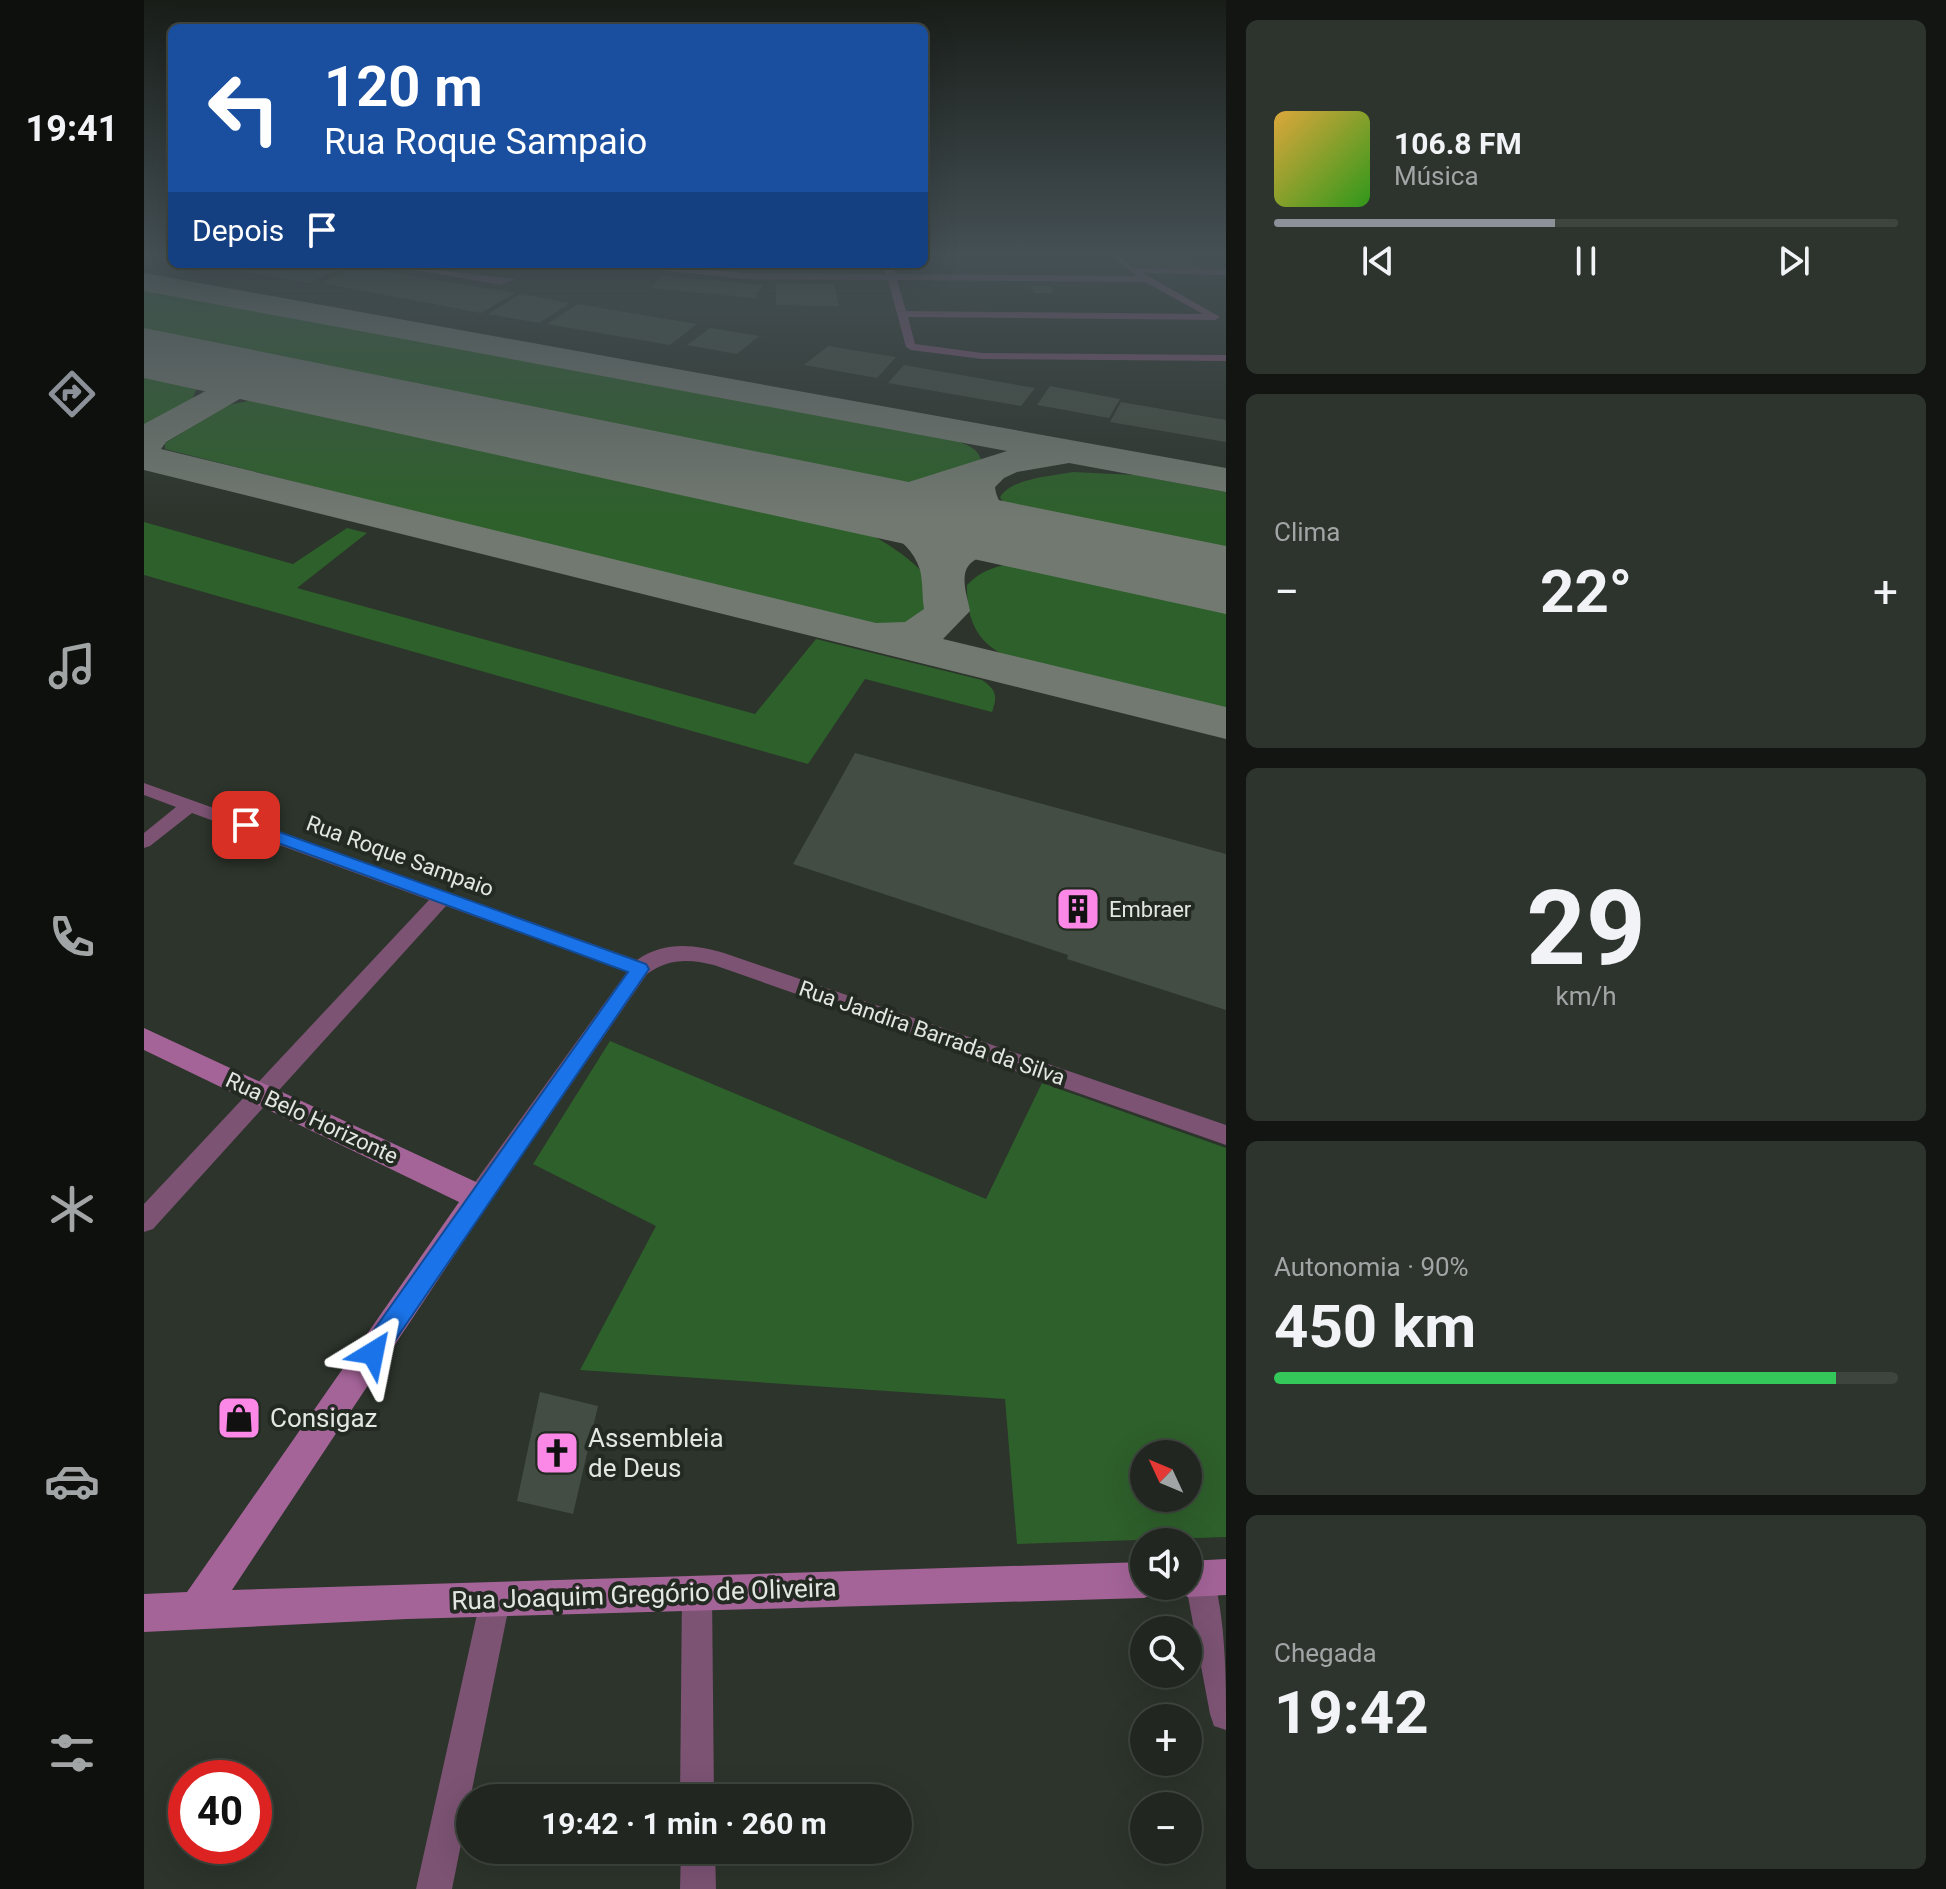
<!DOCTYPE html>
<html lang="pt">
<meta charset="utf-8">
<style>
body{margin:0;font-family:Roboto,sans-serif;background:#2d332d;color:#f1f3f6;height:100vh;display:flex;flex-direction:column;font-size:30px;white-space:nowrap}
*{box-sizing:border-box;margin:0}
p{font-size:26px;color:#a2a5a5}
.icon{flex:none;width:44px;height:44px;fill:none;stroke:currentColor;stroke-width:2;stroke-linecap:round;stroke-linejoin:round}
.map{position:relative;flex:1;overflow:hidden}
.panel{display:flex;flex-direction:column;gap:20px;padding:20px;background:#121512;width:720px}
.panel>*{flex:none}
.top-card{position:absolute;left:24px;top:24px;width:760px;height:244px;border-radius:12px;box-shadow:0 8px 32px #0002,0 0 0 2px #3e443e;background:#1a4fa0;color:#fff;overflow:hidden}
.needle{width:52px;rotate:314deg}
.buttons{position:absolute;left:986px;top:1440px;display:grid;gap:16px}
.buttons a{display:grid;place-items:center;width:72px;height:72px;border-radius:50%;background:#212720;box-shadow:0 8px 32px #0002,0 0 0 2px #3e443e;font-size:40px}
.speed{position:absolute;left:24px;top:1760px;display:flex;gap:16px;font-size:40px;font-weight:700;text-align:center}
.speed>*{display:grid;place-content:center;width:104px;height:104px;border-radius:50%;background:#212720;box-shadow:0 8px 32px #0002,0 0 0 2px #3e443e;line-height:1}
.speed .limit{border:12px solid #d22;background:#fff;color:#111}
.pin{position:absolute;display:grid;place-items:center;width:68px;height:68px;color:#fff;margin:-34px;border-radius:16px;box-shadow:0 4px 12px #0006}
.me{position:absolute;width:88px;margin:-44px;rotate:35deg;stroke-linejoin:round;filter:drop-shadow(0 0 6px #0008)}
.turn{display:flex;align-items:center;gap:28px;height:168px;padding:0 24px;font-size:36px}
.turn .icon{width:104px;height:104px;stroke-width:2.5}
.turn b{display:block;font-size:56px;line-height:68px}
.then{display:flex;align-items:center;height:76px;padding:0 24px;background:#0003;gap:16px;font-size:30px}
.big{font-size:60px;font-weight:700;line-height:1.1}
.panel .card{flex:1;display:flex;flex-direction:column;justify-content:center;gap:12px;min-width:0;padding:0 28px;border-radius:12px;background:#2d332d}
.panel .dial{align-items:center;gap:0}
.dial b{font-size:104px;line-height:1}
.song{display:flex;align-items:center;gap:24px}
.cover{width:96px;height:96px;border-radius:12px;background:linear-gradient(135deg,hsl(40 70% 55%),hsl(110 70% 35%))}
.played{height:8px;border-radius:4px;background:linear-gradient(90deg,#8c9099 45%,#3e443e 45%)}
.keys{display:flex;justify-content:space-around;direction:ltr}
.heat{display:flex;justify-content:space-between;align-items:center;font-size:44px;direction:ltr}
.charge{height:12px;border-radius:6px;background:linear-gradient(90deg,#34c759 90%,#3e443e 0)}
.trip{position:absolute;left:312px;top:1784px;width:456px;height:80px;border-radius:40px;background:#212720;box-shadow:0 8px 32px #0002,0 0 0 2px #3e443e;font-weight:700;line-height:80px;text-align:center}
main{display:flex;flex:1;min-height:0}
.menu{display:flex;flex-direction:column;width:144px;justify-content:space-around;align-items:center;background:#0d100d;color:#a2a5a5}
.menu .icon{width:56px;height:56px}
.menu .selected{color:#8c9099}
.menu b{font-size:36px;color:#f1f3f6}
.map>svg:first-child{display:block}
.green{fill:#2e602b;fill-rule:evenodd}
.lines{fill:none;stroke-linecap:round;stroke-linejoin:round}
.taxiway{fill:#727971;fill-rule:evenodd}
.runway{fill:#727971;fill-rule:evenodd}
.building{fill:#444d43}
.street{fill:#7c5373;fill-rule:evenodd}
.secondary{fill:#a46498;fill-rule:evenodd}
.route{fill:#1a73e8;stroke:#114b97;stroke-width:2}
.labels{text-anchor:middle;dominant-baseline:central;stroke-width:8;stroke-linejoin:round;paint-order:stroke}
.street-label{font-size:22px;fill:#e2e7e1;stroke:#222a21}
.poi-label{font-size:22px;fill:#e2e7e1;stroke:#222a21;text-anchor:start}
.near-poi-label{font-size:26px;fill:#e2e7e1;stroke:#222a21;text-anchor:start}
.near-street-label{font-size:26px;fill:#e2e7e1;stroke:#222a21}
</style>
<main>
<nav class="menu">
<b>19:41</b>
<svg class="icon selected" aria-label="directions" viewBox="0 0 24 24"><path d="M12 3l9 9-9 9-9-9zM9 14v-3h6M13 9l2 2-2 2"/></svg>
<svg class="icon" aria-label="music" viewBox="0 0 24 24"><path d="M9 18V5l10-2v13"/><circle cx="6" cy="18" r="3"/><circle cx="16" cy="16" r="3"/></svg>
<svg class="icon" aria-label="phone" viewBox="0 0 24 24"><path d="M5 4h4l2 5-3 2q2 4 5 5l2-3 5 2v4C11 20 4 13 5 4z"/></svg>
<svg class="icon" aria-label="climate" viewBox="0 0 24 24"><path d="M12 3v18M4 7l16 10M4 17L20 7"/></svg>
<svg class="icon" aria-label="car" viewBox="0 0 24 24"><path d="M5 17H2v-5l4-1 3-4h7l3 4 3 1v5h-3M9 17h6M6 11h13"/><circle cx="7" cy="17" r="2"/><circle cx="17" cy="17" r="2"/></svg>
<svg class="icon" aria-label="filters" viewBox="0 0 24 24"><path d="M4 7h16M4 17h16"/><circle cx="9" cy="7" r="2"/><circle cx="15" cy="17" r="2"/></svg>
</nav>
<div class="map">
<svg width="1082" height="1889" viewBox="0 0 1082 1889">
<rect width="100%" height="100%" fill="#2c342b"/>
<g class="green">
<path d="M 0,288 L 813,441 C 826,446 835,449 838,463 C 810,485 766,493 732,491 L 0,342 Z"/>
<polygon points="0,370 55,382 48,400 0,428"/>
<path d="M 124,397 L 702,521 C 728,535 778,560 789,589 C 792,596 791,606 790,614 C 774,629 759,631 737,630 L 21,449 L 21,443 L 84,405 Z"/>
<path d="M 929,472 L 991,475 L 1082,492 L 1082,566 L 902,528 C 882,522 867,516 856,497 C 868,478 908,476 929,472 Z"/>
<path d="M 0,522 L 149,564 L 203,528 L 223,533 L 153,588 L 611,714 L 672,639 L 838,680 C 852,690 854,695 848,712 L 721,679 L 664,764 L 0,575 Z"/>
<path d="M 891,560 L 1082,601 L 1082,714 L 891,667 C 846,654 822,636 823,585 C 842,565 865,564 891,560 Z"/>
<path d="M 466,1041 L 842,1199 L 898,1083 L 1082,1148 L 1082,1537 L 873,1544 L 861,1399 L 436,1370 L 512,1226 L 389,1164 ZM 1000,1454 L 1044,1454 L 1044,1498 L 1000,1498 Z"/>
</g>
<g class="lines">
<path class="taxiway" d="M 0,273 L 1082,468 L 1082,492 L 925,463 L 873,472 L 860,478 L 851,487 C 855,528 923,533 955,541 L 962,550 L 955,559 C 926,566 829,534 821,574 C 819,586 824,599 826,611 L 799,639 L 1082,707 L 1082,739 L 0,470 L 0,424 L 82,380 L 77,373 L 82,366 C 101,361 108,367 118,382 L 113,389 L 22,442 L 17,449 L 732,623 L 761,622 L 780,609 C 778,597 779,581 776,570 C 765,532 716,518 683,508 L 677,499 L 683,490 L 697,487 L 752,486 L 863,451 L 0,291 ZM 811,493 L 816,507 L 836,530 L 801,540 L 784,523 L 762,508 Z"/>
<polygon class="runway" points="0,328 1082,546 1082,614 0,378"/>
</g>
<g class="building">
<polygon points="1036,255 1045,255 1048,265 1055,265 1058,269 996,266 991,258 1012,258 1017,266 1023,265 1021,262 1026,262 1024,259 1037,259"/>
<polygon points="78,264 192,264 201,265 165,283 72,266"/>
<polygon points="572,264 603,264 603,271 580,271 580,267 572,267"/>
<rect x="614" y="264" width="74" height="7"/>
<polygon points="212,267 371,293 337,313 178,283"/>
<polygon points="518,276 619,285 611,298 507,288"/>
<polygon points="632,283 690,284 695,306 632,305"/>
<polygon points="886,286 906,286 910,293 890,293"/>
<polygon points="377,294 426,303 395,323 344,314"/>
<polygon points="434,304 462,309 553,324 526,345 403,324"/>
<polygon points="566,328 615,336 593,354 543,345"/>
<polygon points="684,346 752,357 733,378 660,365"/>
<polygon points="760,365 891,388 877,406 744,383"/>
<polygon points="906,386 976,399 965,418 893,405"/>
<polygon points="977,402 1082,420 1082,442 966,422"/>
<polygon points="711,753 1082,854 1082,1010 923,959 924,955 649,864"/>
<polygon points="396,1392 454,1406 429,1514 373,1501"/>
</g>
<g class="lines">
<g class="street">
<path d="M 966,255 L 975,255 L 990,268 L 1082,269 L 1082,275 L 999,273 L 1076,317 L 1071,320 L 764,317 L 771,344 L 838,353 L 1082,355 L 1082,361 L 838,359 L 767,350 L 762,347 L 744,280 L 600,279 L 508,269 L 512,266 L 600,273 L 742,274 L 740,264 L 748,264 L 751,274 L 992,276 ZM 753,280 L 1001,282 L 1059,314 L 762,311 Z"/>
<polygon points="238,264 371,279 356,285"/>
<path d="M 0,783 L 493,960 C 519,941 551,944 580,953 L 1082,1125 L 1082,1145 L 570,965 C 545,959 525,958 503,974 L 344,1205 L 335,1208 L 326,1205 L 323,1197 L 326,1189 L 483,972 L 302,906 L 9,1229 L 0,1232 L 0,1204 L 285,900 L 48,813 L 6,846 L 0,848 L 0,833 L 32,807 L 0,795 Z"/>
<path d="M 1056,1563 L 1067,1567 C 1082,1618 1082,1677 1082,1730 L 1070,1726 L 1066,1714 L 1042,1586 L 1045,1567 Z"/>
<polygon points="553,1578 564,1582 568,1593 570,1798 536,1798 538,1593 542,1582"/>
<polygon points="351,1586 362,1590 366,1601 308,1889 272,1889 336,1601 340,1590"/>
<polygon points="537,1850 571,1850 572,1889 536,1889"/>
</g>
<g class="secondary">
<polygon points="0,1028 345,1188 349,1197 88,1590 1000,1562 1000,1586 1016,1586 1013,1593 1000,1598 263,1619 0,1632 0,1594 43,1592 315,1202 0,1050"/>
<polygon points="1082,1559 1082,1595 1044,1597 1031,1592 1029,1586 1044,1586 1044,1561"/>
</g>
</g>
<linearGradient id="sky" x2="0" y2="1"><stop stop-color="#181d18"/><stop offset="0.49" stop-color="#455055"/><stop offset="1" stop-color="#455055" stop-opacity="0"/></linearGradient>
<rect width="1082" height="519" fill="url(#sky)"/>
<polygon class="route" points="102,820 502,964 505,969 237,1361 229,1364 220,1361 217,1353 220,1344 484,972 96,829 94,825"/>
<defs>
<g id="building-square" transform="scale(2.3)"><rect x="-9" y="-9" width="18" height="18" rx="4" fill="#fb87e6" stroke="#222a21"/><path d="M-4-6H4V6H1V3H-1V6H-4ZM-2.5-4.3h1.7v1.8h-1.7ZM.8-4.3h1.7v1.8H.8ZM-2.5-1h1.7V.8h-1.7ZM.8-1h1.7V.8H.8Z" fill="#111"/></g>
<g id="shop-square" transform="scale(2.3)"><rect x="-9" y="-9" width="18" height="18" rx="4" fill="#fb87e6" stroke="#222a21"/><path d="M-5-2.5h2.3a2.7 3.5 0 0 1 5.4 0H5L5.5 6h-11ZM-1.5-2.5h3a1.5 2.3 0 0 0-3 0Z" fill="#111"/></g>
<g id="church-square" transform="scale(2.3)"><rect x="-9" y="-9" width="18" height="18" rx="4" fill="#fb87e6" stroke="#222a21"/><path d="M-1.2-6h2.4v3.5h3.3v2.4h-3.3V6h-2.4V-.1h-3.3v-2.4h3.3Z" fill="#111"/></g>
</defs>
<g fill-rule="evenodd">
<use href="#building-square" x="934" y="909"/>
<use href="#shop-square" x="95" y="1418"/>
<use href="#church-square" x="413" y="1453"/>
</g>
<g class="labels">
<g class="street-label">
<text transform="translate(256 856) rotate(20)">Rua Roque Sampaio</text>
<text transform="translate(788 1033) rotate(19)">Rua Jandira Barrada da Silva</text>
<text transform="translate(168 1118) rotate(25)">Rua Belo Horizonte</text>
</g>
<g class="poi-label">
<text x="965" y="909">Embraer</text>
</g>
<g class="near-poi-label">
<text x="126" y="1418">Consigaz</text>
<text x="444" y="1438">Assembleia<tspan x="444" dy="30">de Deus</tspan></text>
</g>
<g class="near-street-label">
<text transform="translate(500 1594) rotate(-2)">Rua Joaquim Gregório de Oliveira</text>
</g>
</g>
</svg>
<div class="buttons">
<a><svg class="needle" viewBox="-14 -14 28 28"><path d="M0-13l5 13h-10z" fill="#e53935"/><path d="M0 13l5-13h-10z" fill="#a2a5a5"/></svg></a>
<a><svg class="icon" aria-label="sound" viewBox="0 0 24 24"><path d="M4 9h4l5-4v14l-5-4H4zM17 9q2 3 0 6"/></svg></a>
<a><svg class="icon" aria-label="search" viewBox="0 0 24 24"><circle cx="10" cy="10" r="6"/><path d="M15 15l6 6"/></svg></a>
<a>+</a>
<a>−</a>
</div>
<div class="speed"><div class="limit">40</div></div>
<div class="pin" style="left:102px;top:825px;background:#d93025"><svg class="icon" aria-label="arrive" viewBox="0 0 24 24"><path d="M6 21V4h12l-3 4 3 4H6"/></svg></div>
<svg class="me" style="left:229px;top:1353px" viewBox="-20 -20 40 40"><path d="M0-17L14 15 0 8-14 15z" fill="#1a73e8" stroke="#fff" stroke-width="4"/></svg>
<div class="trip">19:42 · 1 min · 260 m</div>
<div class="top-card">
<div class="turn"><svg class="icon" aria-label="left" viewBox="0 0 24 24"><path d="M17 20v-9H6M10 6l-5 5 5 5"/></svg><div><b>120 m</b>Rua Roque Sampaio</div></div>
<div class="then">Depois<svg class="icon" aria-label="arrive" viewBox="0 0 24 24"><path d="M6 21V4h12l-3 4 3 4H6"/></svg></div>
</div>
</div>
<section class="panel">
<div class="card">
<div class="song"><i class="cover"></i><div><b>106.8 FM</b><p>Música</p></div></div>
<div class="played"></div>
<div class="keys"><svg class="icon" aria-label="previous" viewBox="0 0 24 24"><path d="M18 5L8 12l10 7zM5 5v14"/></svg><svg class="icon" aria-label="pause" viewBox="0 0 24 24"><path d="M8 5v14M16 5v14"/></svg><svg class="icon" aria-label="next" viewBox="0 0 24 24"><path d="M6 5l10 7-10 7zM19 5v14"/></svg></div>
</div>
<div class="card"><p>Clima</p>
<div class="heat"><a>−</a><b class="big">22°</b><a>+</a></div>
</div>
<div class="card dial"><b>29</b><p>km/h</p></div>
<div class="card"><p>Autonomia · 90%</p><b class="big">450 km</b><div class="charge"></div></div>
<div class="card"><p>Chegada</p><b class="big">19:42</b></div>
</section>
</main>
